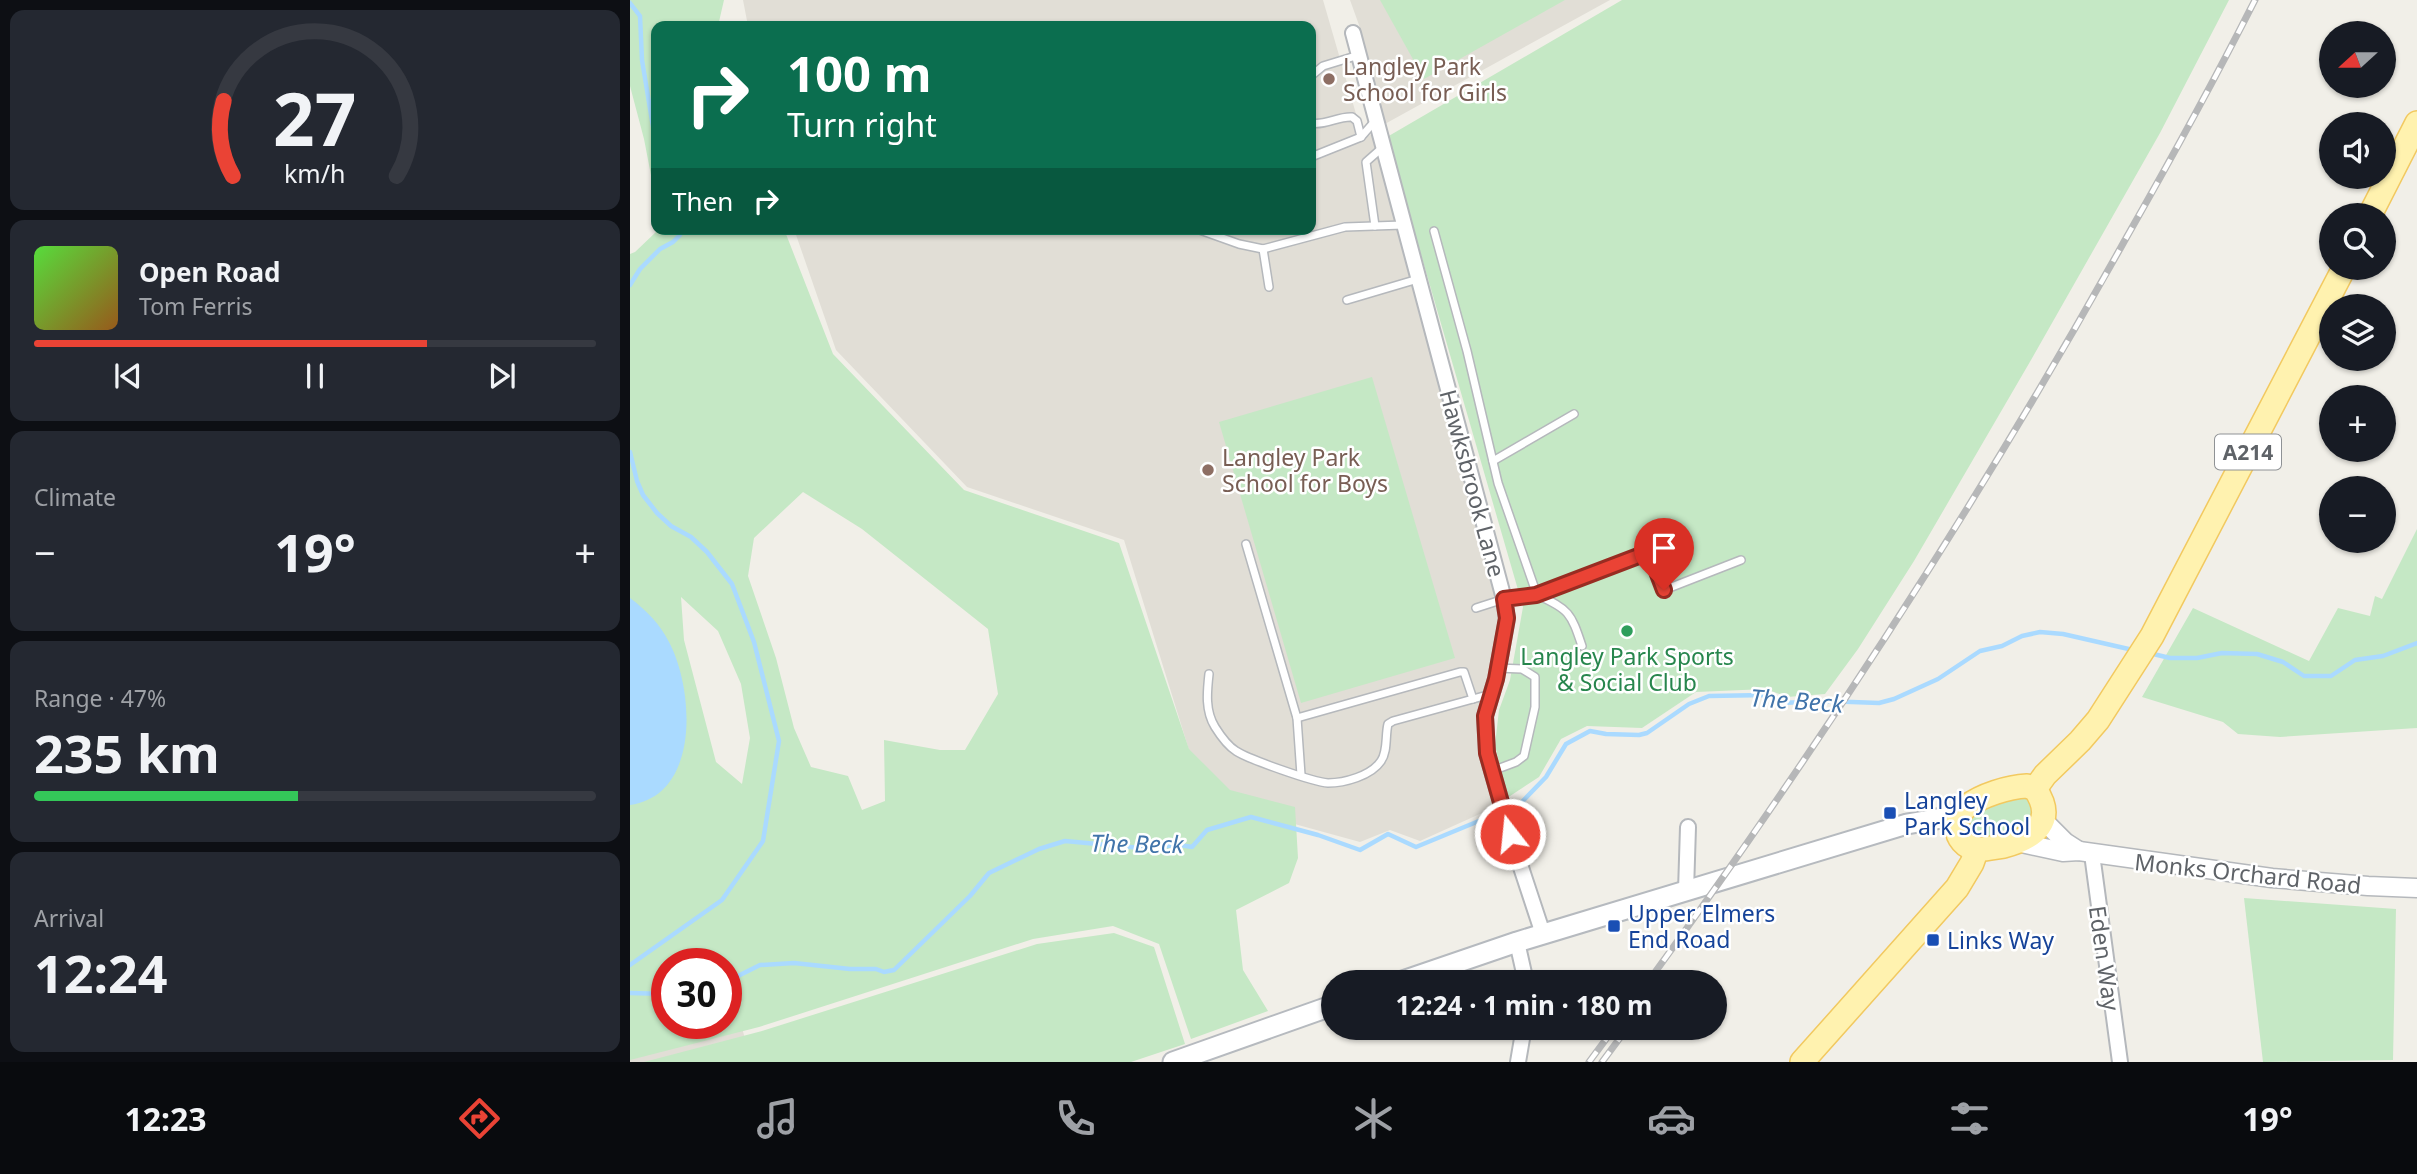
<!DOCTYPE html>
<meta charset="utf-8">
<style>
body{margin:0;font-family:"Noto Sans",sans-serif;background:#242831;color:#f1f3f6;height:100vh;display:flex;flex-direction:column;font-size:26px;white-space:nowrap}
*{box-sizing:border-box;margin:0}
p{font-size:23px;color:#9ea1a6}
.icon{flex:none;width:38px;height:38px;fill:none;stroke:currentColor;stroke-width:2;stroke-linecap:round;stroke-linejoin:round}
.map{position:relative;flex:1;overflow:hidden}
.side{display:flex;flex-direction:column;gap:10px;padding:10px;background:#0d0f14;width:630px}
.side>*{flex:none}
.guide{position:absolute;left:21px;top:21px;width:665px;height:214px;border-radius:14px;box-shadow:0 2px 5px #0004;background:#0b6e4f;color:#fff;overflow:hidden}
.needle{width:46px;rotate:249deg}
.fabs{position:absolute;left:1689px;top:21px;display:grid;gap:14px}
.fabs a{display:grid;place-items:center;width:77px;height:77px;border-radius:50%;background:#171b24;box-shadow:0 2px 5px #0004;font-size:35px}
.speed{position:absolute;left:21px;top:948px;display:flex;gap:14px;font-size:35px;font-weight:700;text-align:center}
.speed>*{display:grid;place-content:center;width:91px;height:91px;border-radius:50%;background:#171b24;box-shadow:0 2px 5px #0004;line-height:1}
.speed .limit{border:10px solid #d22;background:#fff;color:#111}
.pin{position:absolute;display:grid;place-items:center;width:60px;height:60px;color:#fff;margin:-72px -30px;border-radius:50% 50% 50% 0;rotate:-45deg;box-shadow:0 0 7px #0007}
.pin .icon{rotate:45deg}
.me{position:absolute;width:77px;margin:-38px;rotate:344deg;stroke-linejoin:round;filter:drop-shadow(0 0 5px #0008)}
.turn{display:flex;align-items:center;gap:24px;height:147px;padding:0 21px;font-size:32px}
.turn .icon{width:91px;height:91px;stroke-width:2.5}
.turn b{display:block;font-size:49px;line-height:60px}
.then{display:flex;align-items:center;height:66px;padding:0 21px;background:#0003;gap:14px;font-size:26px}
.big{font-size:52px;font-weight:700;line-height:1.1}
.side .tile{flex:1;display:flex;flex-direction:column;justify-content:center;gap:10px;min-width:0;padding:0 24px;border-radius:14px;background:#242831}
.side .dial{align-items:center;gap:0}
.dial svg{height:182px;overflow:visible;fill:none;stroke:#363941;stroke-width:7;stroke-linecap:round;text-anchor:middle}
.dial text{fill:#f1f3f6;stroke:none}
.song{display:flex;align-items:center;gap:21px}
.cover{width:84px;height:84px;border-radius:10px;background:linear-gradient(135deg,hsl(110 70% 55%),hsl(30 70% 35%))}
.played{height:7px;border-radius:4px;background:linear-gradient(90deg,#ea4335 70%,#363941 70%)}
.keys{display:flex;justify-content:space-around;direction:ltr}
.heat{display:flex;justify-content:space-between;align-items:center;font-size:38px;direction:ltr}
.charge{height:10px;border-radius:5px;background:linear-gradient(90deg,#34c759 47%,#363941 0)}
.trip{position:absolute;left:691px;top:970px;width:406px;height:70px;border-radius:35px;background:#171b24;box-shadow:0 2px 5px #0004;font-weight:700;line-height:70px;text-align:center}
.menu{display:flex;height:112px;justify-content:space-around;align-items:center;background:#090b0e;color:#9ea1a6}
.menu .icon{width:49px;height:49px}
.menu .selected{color:#ea4335}
.menu b{font-size:32px;color:#f1f3f6}
main{display:flex;flex:1;min-height:0}
.map>svg:first-child{display:block}
.education{fill:#e1ded6}
.green{fill:#c5e8c5;fill-rule:evenodd}
.water{fill:#aadaff}
.lines{fill:none;stroke-linecap:round;stroke-linejoin:round}
.stream{stroke:#aadaff;stroke-width:4.5}
.service-casing{stroke:#b5b8bc;stroke-width:10}
.minor-casing{stroke:#b5b8bc;stroke-width:18}
.tertiary-casing{stroke:#b5b8bc;stroke-width:21}
.secondary-casing{stroke:#b6babf;stroke-width:23}
.primary-casing{stroke:#f2c960;stroke-width:26}
.service{stroke:#fff;stroke-width:7}
.minor{stroke:#fff;stroke-width:14}
.tertiary{stroke:#fff;stroke-width:18}
.secondary{stroke:#fff;stroke-width:19}
.primary{stroke:#fff2af;stroke-width:23}
.rail-casing{stroke:#b6b7b8;stroke-width:7}
.rail{stroke:#fff;stroke-width:4.5;stroke-dasharray:13;stroke-linecap:butt}
.route-casing{stroke:#982c22;stroke-width:18}
.route{stroke:#ea4335;stroke-width:12}
.education-dot{fill:#8d6e63;stroke:#fff;stroke-width:2.5}
.leisure-dot{fill:#2e9e5b;stroke:#fff;stroke-width:2.5}
.transit-dot{fill:#1a4fb4;stroke:#fff;stroke-width:2.5}
.labels{text-anchor:middle;dominant-baseline:central;stroke-width:5;stroke-linejoin:round;paint-order:stroke}
.shield{fill:#fff;stroke:#8f9295;stroke-width:2}
.shield-label{font-size:21px;font-weight:bold;fill:#5f6368}
.education-label{font-size:23px;fill:#785e54;stroke:#fff;text-anchor:start}
.street-label{font-size:23px;fill:#5f6368;stroke:#fff}
.leisure-label{font-size:23px;fill:#27864d;stroke:#fff}
.transit-label{font-size:23px;fill:#164399;stroke:#fff;text-anchor:start}
.water-label{font-size:24px;font-style:italic;fill:#4174aa;stroke:#fff}
</style>
<main>
<section class="side">
<div class="tile dial"><svg viewBox="0 0 100 80">
<path d="M14 69A42 42 0 1 1 86 69"/>
<path d="M14 69A42 42 0 0 1 10 36" stroke="#ea4335"/>
<text x="50" y="56" font-size="32" font-weight="700">27</text>
<text x="50" y="72" font-size="11">km/h</text>
</svg></div>
<div class="tile">
<div class="song"><i class="cover"></i><div><b>Open Road</b><p>Tom Ferris</p></div></div>
<div class="played"></div>
<div class="keys"><svg class="icon" aria-label="previous" viewBox="0 0 24 24"><path d="M18 5L8 12l10 7zM5 5v14"/></svg><svg class="icon" aria-label="pause" viewBox="0 0 24 24"><path d="M8 5v14M16 5v14"/></svg><svg class="icon" aria-label="next" viewBox="0 0 24 24"><path d="M6 5l10 7-10 7zM19 5v14"/></svg></div>
</div>
<div class="tile"><p>Climate</p>
<div class="heat"><a>−</a><b class="big">19°</b><a>+</a></div>
</div>
<div class="tile"><p>Range · 47%</p><b class="big">235 km</b><div class="charge"></div></div>
<div class="tile"><p>Arrival</p><b class="big">12:24</b></div>
</section>
<div class="map">
<svg width="1787" height="1062" viewBox="0 0 1787 1062">
<rect width="100%" height="100%" fill="#f1efe8"/>
<g class="education">
<polygon points="113,0 693,0 733,138 752,130 870,598 871,619 850,717 850,755 863,808 790,841 760,830 730,842 617,811 581,821 494,540 337,487 206,350 164,229 681,229 681,26 118,26"/>
<polygon points="720,0 980,0 753,125 729,25"/>
<polygon points="109,1016 121,1062 0,1062 0,1039 96,1024"/>
</g>
<g class="green">
<polygon points="0,0 94,0 88,26 26,26 26,201 14,139 0,86"/>
<polygon points="750,0 935,0 794,79"/>
<polygon points="992,0 1599,0 1530,133 1401,360 1284,561 1228,649 1195,694 1157,697 1136,689 1066,692 1012,728 957,726 931,739 909,777 877,798 865,745 869,710 880,680 893,607 757,137"/>
<path d="M 26,229 L 154,229 L 203,354 L 334,490 L 489,543 L 559,749 L 600,790 L 665,807 L 668,858 L 659,883 L 606,910 L 613,970 L 638,1011 L 561,1039 L 529,944 L 483,926 L 403,939 L 129,1027 L 0,1060 L 0,254 L 5,252 L 26,232 ZM 173,492 L 232,529 L 358,629 L 368,694 L 335,750 L 310,750 L 254,740 L 255,801 L 232,810 L 218,776 L 181,767 L 164,728 L 146,658 L 118,576 L 124,538 ZM 51,597 L 88,631 L 111,684 L 120,738 L 112,784 L 86,762 L 54,640 ZM 37,964 L 96,964 L 96,1024 L 37,1024 Z"/>
<polygon points="742,377 825,658 671,703 589,422"/>
<polygon points="1787,529 1787,728 1650,737 1608,734 1593,722 1512,697 1563,608 1679,661 1708,608 1740,616 1745,596 1752,599"/>
<path d="M 1385,794 L 1400,797 L 1405,809 C 1403,814 1401,820 1397,824 C 1392,829 1383,831 1376,833 C 1355,840 1335,847 1337,816 Z"/>
<polygon points="1614,898 1766,909 1763,1060 1633,1062"/>
<polygon points="484,933 524,947 555,1044 501,1062 14,1062 132,1031 407,944"/>
</g>
<path class="water" d="M 0,598 C 16,610 30,624 39,642 C 64,689 71,795 0,805 Z"/>
<g class="lines">
<g class="stream">
<polyline points="0,3 10,16 12,60 26,145"/>
<polyline points="0,285 10,269 30,249 43,242 50,235 50,229"/>
<polyline points="0,452 7,481 13,495 27,513 41,526 61,537 77,552 102,584 124,642 149,741 133,841 92,900 0,965"/>
<polyline points="1519,653 1540,658 1567,658 1592,653 1627,654 1653,662 1674,676 1701,676 1725,660 1753,656 1787,643"/>
<polyline points="96,982 130,965 164,963 220,969 246,969 254,972 264,970 340,896 359,873 409,849 435,841 511,848 550,845 562,847 577,830 621,817 688,835 730,850 758,834 786,847 890,804 916,777 936,744 960,731 976,734 1009,735 1017,733 1059,704 1079,696 1136,695 1152,703 1195,701 1249,703 1264,699 1308,679 1350,651 1372,646 1392,636 1410,632 1433,634 1503,650"/>
<polyline points="0,993 37,994"/>
</g>
<g class="service-casing">
<g id="service">
<polyline points="681,76 693,66 729,55"/>
<path d="M 681,123 C 695,126 708,116 722,117 L 727,121 L 731,137"/>
<polyline points="681,157 731,137 745,121"/>
<polyline points="745,226 736,162 753,147"/>
<polyline points="567,229 609,244 633,249 715,227 773,225"/>
<path d="M 804,231 L 837,351 L 868,483 L 907,595 C 939,609 941,613 952,646"/>
<polyline points="633,249 639,287"/>
<polyline points="717,300 788,279"/>
<polyline points="863,461 944,414"/>
<polyline points="616,544 667,718 671,775"/>
<polyline points="846,608 874,599 907,595 1011,555 1023,561 1034,590 1111,560"/>
<path d="M 579,674 C 577,692 575,711 585,727 C 590,735 598,746 606,751 C 618,759 683,782 698,783 C 714,783 741,776 751,761 C 758,751 755,736 758,724 L 763,721 L 861,694"/>
<polyline points="667,718 830,672 834,672 843,699"/>
<polyline points="862,771 886,762 894,756 905,707 905,677 892,669 868,668"/>
</g>
</g>
<g class="minor-casing">
<g id="minor">
<polyline points="723,33 874,599 877,619 866,679 855,716 857,753 880,834 913,934"/>
<polyline points="1462,854 1490,1062"/>
<polyline points="1056,891 1058,827"/>
<polyline points="887,942 896,982"/>
<polyline points="888,1062 894,1027"/>
</g>
</g>
<g class="tertiary-casing">
<g id="tertiary">
<polyline points="1413,820 1435,842 1449,851"/>
<polyline points="1387,842 1433,852 1449,851 1642,878 1738,886 1787,888"/>
</g>
</g>
<g class="secondary-casing">
<g id="secondary">
<polyline points="770,982 887,942 1277,824 1312,818 1328,819"/>
<polyline points="543,1062 704,1005"/>
</g>
</g>
<g class="primary-casing">
<g id="primary">
<polyline points="1740,215 1787,123"/>
<path d="M 1397,786 L 1405,789 C 1427,821 1404,838 1374,846 C 1365,847 1355,850 1347,849 C 1335,848 1327,838 1327,827 C 1327,819 1330,812 1336,807 C 1352,795 1378,787 1397,786 Z"/>
<polyline points="1405,789 1415,775 1450,741 1468,720 1522,636 1714,268"/>
<polyline points="1172,1062 1327,888 1342,863 1347,849"/>
</g>
</g>
<use href="#service" class="service"/>
<use href="#minor" class="minor"/>
<use href="#tertiary" class="tertiary"/>
<use href="#secondary" class="secondary"/>
<use href="#primary" class="primary"/>
<g class="rail-casing">
<g id="rail">
<path d="M 1018,982 C 1191,744 1352,497 1495,240 C 1540,161 1584,81 1625,0"/>
<polyline points="959,1062 985,1027"/>
<polyline points="972,1062 998,1027"/>
</g>
</g>
<use href="#rail" class="rail"/>
</g>
<g class="lines">
<g class="route-casing">
<polyline id="route" points="880,834 857,753 855,716 866,679 877,618 874,599 906,595 1011,555 1023,561 1034,590"/>
</g>
<use href="#route" class="route"/>
</g>
<g class="education-dot">
<circle cx="699" cy="79" r="7"/>
<circle cx="578" cy="470" r="7"/>
</g>
<circle class="leisure-dot" cx="997" cy="631" r="7"/>
<g class="transit-dot">
<rect x="1253" y="806" width="14" height="14" rx="3.5"/>
<rect x="977" y="919" width="14" height="14" rx="3.5"/>
<rect x="1296" y="933" width="14" height="14" rx="3.5"/>
</g>
<g class="labels">
<rect class="shield" x="1585" y="434.5" width="66" height="35" rx="5"/>
<g class="shield-label">
<text x="1618" y="452">A214</text>
</g>
<g class="education-label">
<text x="713" y="66">Langley Park<tspan x="713" dy="26">School for Girls</tspan></text>
<text x="592" y="457">Langley Park<tspan x="592" dy="26">School for Boys</tspan></text>
</g>
<g class="street-label">
<text transform="translate(843 483) rotate(75)">Hawksbrook Lane</text>
<text transform="translate(1618 873) rotate(6)">Monks Orchard Road</text>
<text transform="translate(1475 958) rotate(82)">Eden Way</text>
</g>
<g class="leisure-label">
<text x="997" y="656">Langley Park Sports<tspan x="997" dy="26">&amp; Social Club</tspan></text>
</g>
<g class="transit-label">
<text x="1274" y="800">Langley<tspan x="1274" dy="26">Park School</tspan></text>
<text x="998" y="913">Upper Elmers<tspan x="998" dy="26">End Road</tspan></text>
<text x="1317" y="940">Links Way</text>
</g>
<g class="water-label">
<text transform="translate(1167 700) rotate(4)">The Beck</text>
<text transform="translate(507 843) rotate(1)">The Beck</text>
</g>
</g>
</svg>
<div class="fabs">
<a><svg class="needle" viewBox="-14 -14 28 28"><path d="M0-13l5 13h-10z" fill="#e53935"/><path d="M0 13l5-13h-10z" fill="#9ea1a6"/></svg></a>
<a><svg class="icon" aria-label="sound" viewBox="0 0 24 24"><path d="M4 9h4l5-4v14l-5-4H4zM17 9q2 3 0 6"/></svg></a>
<a><svg class="icon" aria-label="search" viewBox="0 0 24 24"><circle cx="10" cy="10" r="6"/><path d="M15 15l6 6"/></svg></a>
<a><svg class="icon" aria-label="layers" viewBox="0 0 24 24"><path d="M12 4l9 5-9 5-9-5zM3 14l9 5 9-5"/></svg></a>
<a>+</a>
<a>−</a>
</div>
<div class="speed"><div class="limit">30</div></div>
<div class="pin" style="left:1034px;top:590px;background:#d93025"><svg class="icon" aria-label="arrive" viewBox="0 0 24 24"><path d="M6 21V4h12l-3 4 3 4H6"/></svg></div>
<svg class="me" style="left:880px;top:834px" viewBox="-20 -20 40 40"><circle r="17" fill="#ea4335" stroke="#fff" stroke-width="3"/><path d="M0-11L8 9 0 5-8 9z" fill="#fff"/></svg>
<div class="trip">12:24 · 1 min · 180 m</div>
<div class="guide">
<div class="turn"><svg class="icon" aria-label="right" viewBox="0 0 24 24"><path d="M7 20v-9h11M14 6l5 5-5 5"/></svg><div><b>100 m</b>Turn right</div></div>
<div class="then">Then<svg class="icon" aria-label="right" viewBox="0 0 24 24"><path d="M7 20v-9h11M14 6l5 5-5 5"/></svg></div>
</div>
</div>
</main>
<nav class="menu">
<b>12:23</b>
<svg class="icon selected" aria-label="directions" viewBox="0 0 24 24"><path d="M12 3l9 9-9 9-9-9zM9 14v-3h6M13 9l2 2-2 2"/></svg>
<svg class="icon" aria-label="music" viewBox="0 0 24 24"><path d="M9 18V5l10-2v13"/><circle cx="6" cy="18" r="3"/><circle cx="16" cy="16" r="3"/></svg>
<svg class="icon" aria-label="phone" viewBox="0 0 24 24"><path d="M5 4h4l2 5-3 2q2 4 5 5l2-3 5 2v4C11 20 4 13 5 4z"/></svg>
<svg class="icon" aria-label="climate" viewBox="0 0 24 24"><path d="M12 3v18M4 7l16 10M4 17L20 7"/></svg>
<svg class="icon" aria-label="car" viewBox="0 0 24 24"><path d="M5 17H2v-5l4-1 3-4h7l3 4 3 1v5h-3M9 17h6M6 11h13"/><circle cx="7" cy="17" r="2"/><circle cx="17" cy="17" r="2"/></svg>
<svg class="icon" aria-label="filters" viewBox="0 0 24 24"><path d="M4 7h16M4 17h16"/><circle cx="9" cy="7" r="2"/><circle cx="15" cy="17" r="2"/></svg>
<b>19°</b>
</nav>
